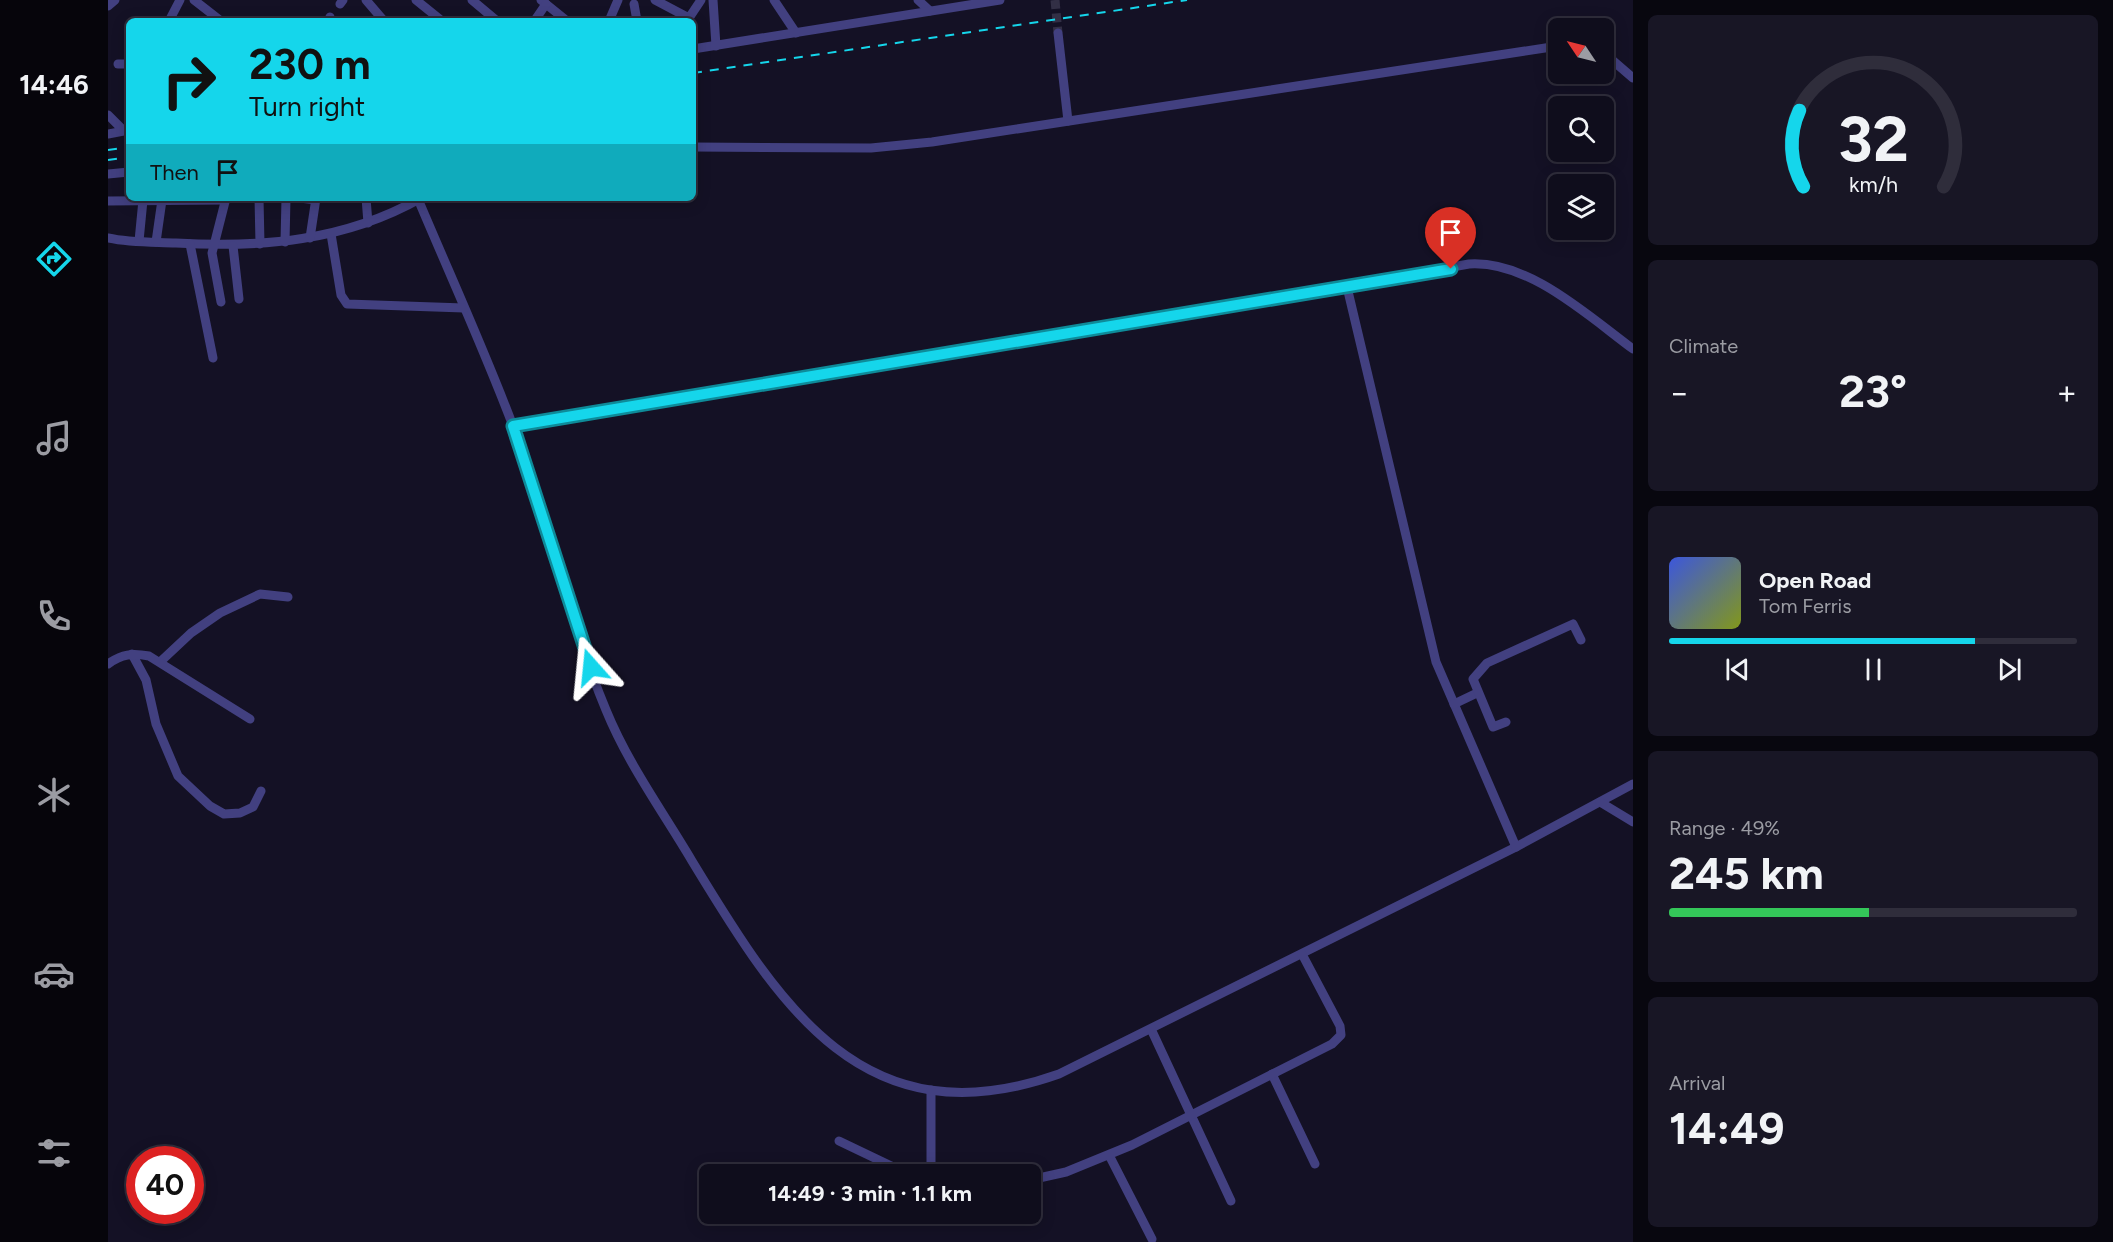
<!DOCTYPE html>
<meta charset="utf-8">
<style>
body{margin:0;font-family:Figtree,sans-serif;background:#181625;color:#f1f3f6;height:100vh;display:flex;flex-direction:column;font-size:22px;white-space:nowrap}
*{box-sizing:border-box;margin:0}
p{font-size:20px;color:#9b9ca3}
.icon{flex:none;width:33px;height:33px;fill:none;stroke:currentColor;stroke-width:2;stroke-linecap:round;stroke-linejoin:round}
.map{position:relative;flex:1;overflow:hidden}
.panel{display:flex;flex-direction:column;gap:15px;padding:15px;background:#08070f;width:480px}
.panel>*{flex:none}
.top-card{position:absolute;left:18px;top:18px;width:570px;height:183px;border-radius:9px;box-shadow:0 3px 15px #0003,0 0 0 2px #2f2d3b;background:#15d6eb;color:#111;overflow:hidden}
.needle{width:39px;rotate:305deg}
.controls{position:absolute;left:1440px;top:18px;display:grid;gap:12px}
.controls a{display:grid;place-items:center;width:66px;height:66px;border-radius:9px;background:#0f0d1c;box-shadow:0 3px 15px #0003,0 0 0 2px #2f2d3b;font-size:30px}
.speed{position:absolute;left:18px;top:1146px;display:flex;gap:12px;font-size:30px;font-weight:700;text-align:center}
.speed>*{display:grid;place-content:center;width:78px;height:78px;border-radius:50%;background:#0f0d1c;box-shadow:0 3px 15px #0003,0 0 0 2px #2f2d3b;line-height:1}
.speed .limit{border:9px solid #d22;background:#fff;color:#111}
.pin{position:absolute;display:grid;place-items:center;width:51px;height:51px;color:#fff;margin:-62px -26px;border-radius:50% 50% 50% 0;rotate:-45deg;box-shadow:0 0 6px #0007}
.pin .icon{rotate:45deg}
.me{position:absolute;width:66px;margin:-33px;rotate:342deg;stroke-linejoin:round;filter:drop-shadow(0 0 4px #0008)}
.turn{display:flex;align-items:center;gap:21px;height:126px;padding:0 24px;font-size:27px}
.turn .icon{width:78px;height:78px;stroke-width:2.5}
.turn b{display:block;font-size:42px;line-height:51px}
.then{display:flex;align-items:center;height:57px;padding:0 24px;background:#0003;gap:12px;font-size:22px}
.big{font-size:45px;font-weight:700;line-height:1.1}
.panel .tile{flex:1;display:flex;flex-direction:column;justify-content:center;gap:9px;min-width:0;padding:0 21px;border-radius:9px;background:#181625}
.panel .dial{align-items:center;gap:0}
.dial svg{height:156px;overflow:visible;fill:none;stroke:#2f2d3b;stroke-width:7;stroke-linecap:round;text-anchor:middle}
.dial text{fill:#f1f3f6;stroke:none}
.song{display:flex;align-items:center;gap:18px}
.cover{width:72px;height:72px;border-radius:9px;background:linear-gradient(135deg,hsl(230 70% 55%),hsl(70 70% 35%))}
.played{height:6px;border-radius:3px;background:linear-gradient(90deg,#15d6eb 75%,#2f2d3b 75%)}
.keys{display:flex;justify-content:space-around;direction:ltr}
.heat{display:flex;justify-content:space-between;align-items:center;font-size:33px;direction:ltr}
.charge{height:9px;border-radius:4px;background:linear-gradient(90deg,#34c759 49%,#2f2d3b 0)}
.trip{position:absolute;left:591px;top:1164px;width:342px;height:60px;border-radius:9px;background:#0f0d1c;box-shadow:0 3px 15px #0003,0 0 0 2px #2f2d3b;font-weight:700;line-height:60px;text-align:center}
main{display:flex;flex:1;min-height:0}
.dock{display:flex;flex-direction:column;width:108px;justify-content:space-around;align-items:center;background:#06050b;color:#9b9ca3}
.dock .icon{width:42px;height:42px}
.dock .active{color:#15d6eb}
.dock b{font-size:27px;color:#f1f3f6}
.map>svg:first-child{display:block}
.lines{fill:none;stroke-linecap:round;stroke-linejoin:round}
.minor-tunnel{stroke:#322f45;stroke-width:9;stroke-dasharray:9 4.5;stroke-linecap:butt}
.minor{stroke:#424080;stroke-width:9}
.rail{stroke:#15d6eb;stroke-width:2;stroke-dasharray:9 8;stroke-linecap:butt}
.route-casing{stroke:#0e8b99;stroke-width:15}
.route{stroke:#15d6eb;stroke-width:10}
</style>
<main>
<nav class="dock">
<b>14:46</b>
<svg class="icon active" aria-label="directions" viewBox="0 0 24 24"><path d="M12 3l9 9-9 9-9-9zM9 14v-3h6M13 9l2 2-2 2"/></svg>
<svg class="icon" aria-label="music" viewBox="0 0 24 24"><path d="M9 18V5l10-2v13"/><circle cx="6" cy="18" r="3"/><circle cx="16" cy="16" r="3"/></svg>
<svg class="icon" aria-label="phone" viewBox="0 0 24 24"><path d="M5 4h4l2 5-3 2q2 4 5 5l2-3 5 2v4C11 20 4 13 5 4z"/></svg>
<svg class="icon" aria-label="climate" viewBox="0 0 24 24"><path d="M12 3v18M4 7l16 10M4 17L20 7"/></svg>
<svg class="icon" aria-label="car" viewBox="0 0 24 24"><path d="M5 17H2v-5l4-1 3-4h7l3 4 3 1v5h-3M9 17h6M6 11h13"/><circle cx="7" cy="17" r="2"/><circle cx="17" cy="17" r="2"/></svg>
<svg class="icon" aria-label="filters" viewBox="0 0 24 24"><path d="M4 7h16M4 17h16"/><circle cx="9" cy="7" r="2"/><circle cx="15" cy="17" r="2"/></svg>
</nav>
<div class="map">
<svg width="1525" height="1242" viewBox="0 0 1525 1242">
<rect width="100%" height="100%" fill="#141125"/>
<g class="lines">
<polyline class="minor-tunnel" points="947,0 950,33"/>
<g class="minor">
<polyline points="86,0 113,21"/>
<polyline points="258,0 276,21"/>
<polyline points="308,0 334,21"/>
<polyline points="364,0 389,21"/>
<polyline points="433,0 459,21"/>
<polyline points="547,0 581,18 593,0"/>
<polyline points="605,0 608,46"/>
<polyline points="666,0 688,33"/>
<polyline points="810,0 822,11"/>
<polyline points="232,4 235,0"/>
<polyline points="526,4 529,21"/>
<polyline points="0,6 7,0"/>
<polyline points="427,20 438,4"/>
<polyline points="61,21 72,0"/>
<polyline points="220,21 222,17"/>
<polyline points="501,21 510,0"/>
<polyline points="950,33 960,121"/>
<polyline points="585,49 892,0"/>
<polyline points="1496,53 1525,78"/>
<polyline points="10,64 21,64"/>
<polyline points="0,115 15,130"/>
<polyline points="0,134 21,130"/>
<polyline points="585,147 763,148 824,142 1450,46"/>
<polyline points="0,174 21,172"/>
<polyline points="151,198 152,244"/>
<polyline points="192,198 208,200"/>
<polyline points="258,198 260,223"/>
<path d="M 310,199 C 342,275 376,349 405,426 C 440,519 460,619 498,710 C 520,764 555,812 584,861 C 672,1006 756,1143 951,1074 L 1408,847 L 1525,784"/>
<polyline points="0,201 118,200"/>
<polyline points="223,234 233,295 239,304 356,308"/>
<path d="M 0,238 C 22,243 46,242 68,243 C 154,248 237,241 313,198"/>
<polyline points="202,238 208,198"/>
<polyline points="31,241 35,200"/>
<polyline points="48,242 54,200"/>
<polyline points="177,242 178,198"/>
<polyline points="82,244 105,358"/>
<polyline points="125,246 131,299"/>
<polyline points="1239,287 1328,662 1408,847"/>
<polyline points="113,302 104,253 118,198"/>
<path d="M 405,426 L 996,329 L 1361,264 C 1420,260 1479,315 1525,349"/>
<polyline points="24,654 38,680 48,724 70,776 102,806 116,814 132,813 145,807 153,791"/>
<polyline points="52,662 83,633 112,613 152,594 180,597"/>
<path d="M 0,664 C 14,654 24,653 41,656 L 142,719"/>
<polyline points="1346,704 1369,693"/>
<polyline points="1398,722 1385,727 1365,679 1379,663 1465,624 1473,640"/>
<polyline points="1492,802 1525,822"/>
<polyline points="1043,1029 1123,1201"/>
<polyline points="1164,1074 1207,1164"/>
<polyline points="731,1141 800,1174"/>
<polyline points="1001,1155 1044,1239"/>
<polyline points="823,1174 823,1090"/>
<polyline points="922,1180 958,1172 1024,1145 1224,1044 1233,1035 1232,1026 1194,954"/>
</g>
<g class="rail">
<polyline points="585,73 1079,0"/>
<polyline points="0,150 21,147"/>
<polyline points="0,160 21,157"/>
</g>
</g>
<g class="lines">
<g class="route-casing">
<polyline id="route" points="483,667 405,426 1343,269"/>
</g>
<use href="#route" class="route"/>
</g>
</svg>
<div class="controls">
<a><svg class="needle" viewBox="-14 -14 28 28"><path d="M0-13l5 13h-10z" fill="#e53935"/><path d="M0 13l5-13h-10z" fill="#9b9ca3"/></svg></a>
<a><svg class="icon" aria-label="search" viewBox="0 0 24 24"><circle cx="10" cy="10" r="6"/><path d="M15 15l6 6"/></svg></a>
<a><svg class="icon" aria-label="layers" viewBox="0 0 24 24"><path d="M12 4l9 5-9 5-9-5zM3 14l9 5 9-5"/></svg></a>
</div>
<div class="speed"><div class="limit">40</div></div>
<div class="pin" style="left:1343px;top:269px;background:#d93025"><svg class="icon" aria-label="arrive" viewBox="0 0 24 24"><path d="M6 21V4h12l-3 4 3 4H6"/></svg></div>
<svg class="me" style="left:483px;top:667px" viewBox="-20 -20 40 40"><path d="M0-17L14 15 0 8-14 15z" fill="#15d6eb" stroke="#fff" stroke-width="4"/></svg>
<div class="trip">14:49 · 3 min · 1.1 km</div>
<div class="top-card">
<div class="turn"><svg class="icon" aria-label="right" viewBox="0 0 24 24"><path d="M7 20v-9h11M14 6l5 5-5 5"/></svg><div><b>230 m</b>Turn right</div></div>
<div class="then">Then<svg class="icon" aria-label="arrive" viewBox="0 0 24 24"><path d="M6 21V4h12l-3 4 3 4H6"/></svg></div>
</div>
</div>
<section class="panel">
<div class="tile dial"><svg viewBox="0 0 100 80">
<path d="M14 69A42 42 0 1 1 86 69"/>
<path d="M14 69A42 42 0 0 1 12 30" stroke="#15d6eb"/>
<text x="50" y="56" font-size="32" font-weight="700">32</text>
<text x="50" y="72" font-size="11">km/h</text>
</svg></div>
<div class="tile"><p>Climate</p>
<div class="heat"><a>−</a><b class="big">23°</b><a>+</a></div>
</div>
<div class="tile">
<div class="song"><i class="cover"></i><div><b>Open Road</b><p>Tom Ferris</p></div></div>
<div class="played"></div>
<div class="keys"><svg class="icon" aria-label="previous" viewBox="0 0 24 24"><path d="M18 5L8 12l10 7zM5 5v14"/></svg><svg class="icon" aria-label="pause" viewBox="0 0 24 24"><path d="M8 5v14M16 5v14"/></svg><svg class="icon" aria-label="next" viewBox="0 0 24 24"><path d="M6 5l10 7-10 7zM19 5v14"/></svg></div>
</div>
<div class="tile"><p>Range · 49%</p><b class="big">245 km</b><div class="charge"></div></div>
<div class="tile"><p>Arrival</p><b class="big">14:49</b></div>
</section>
</main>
